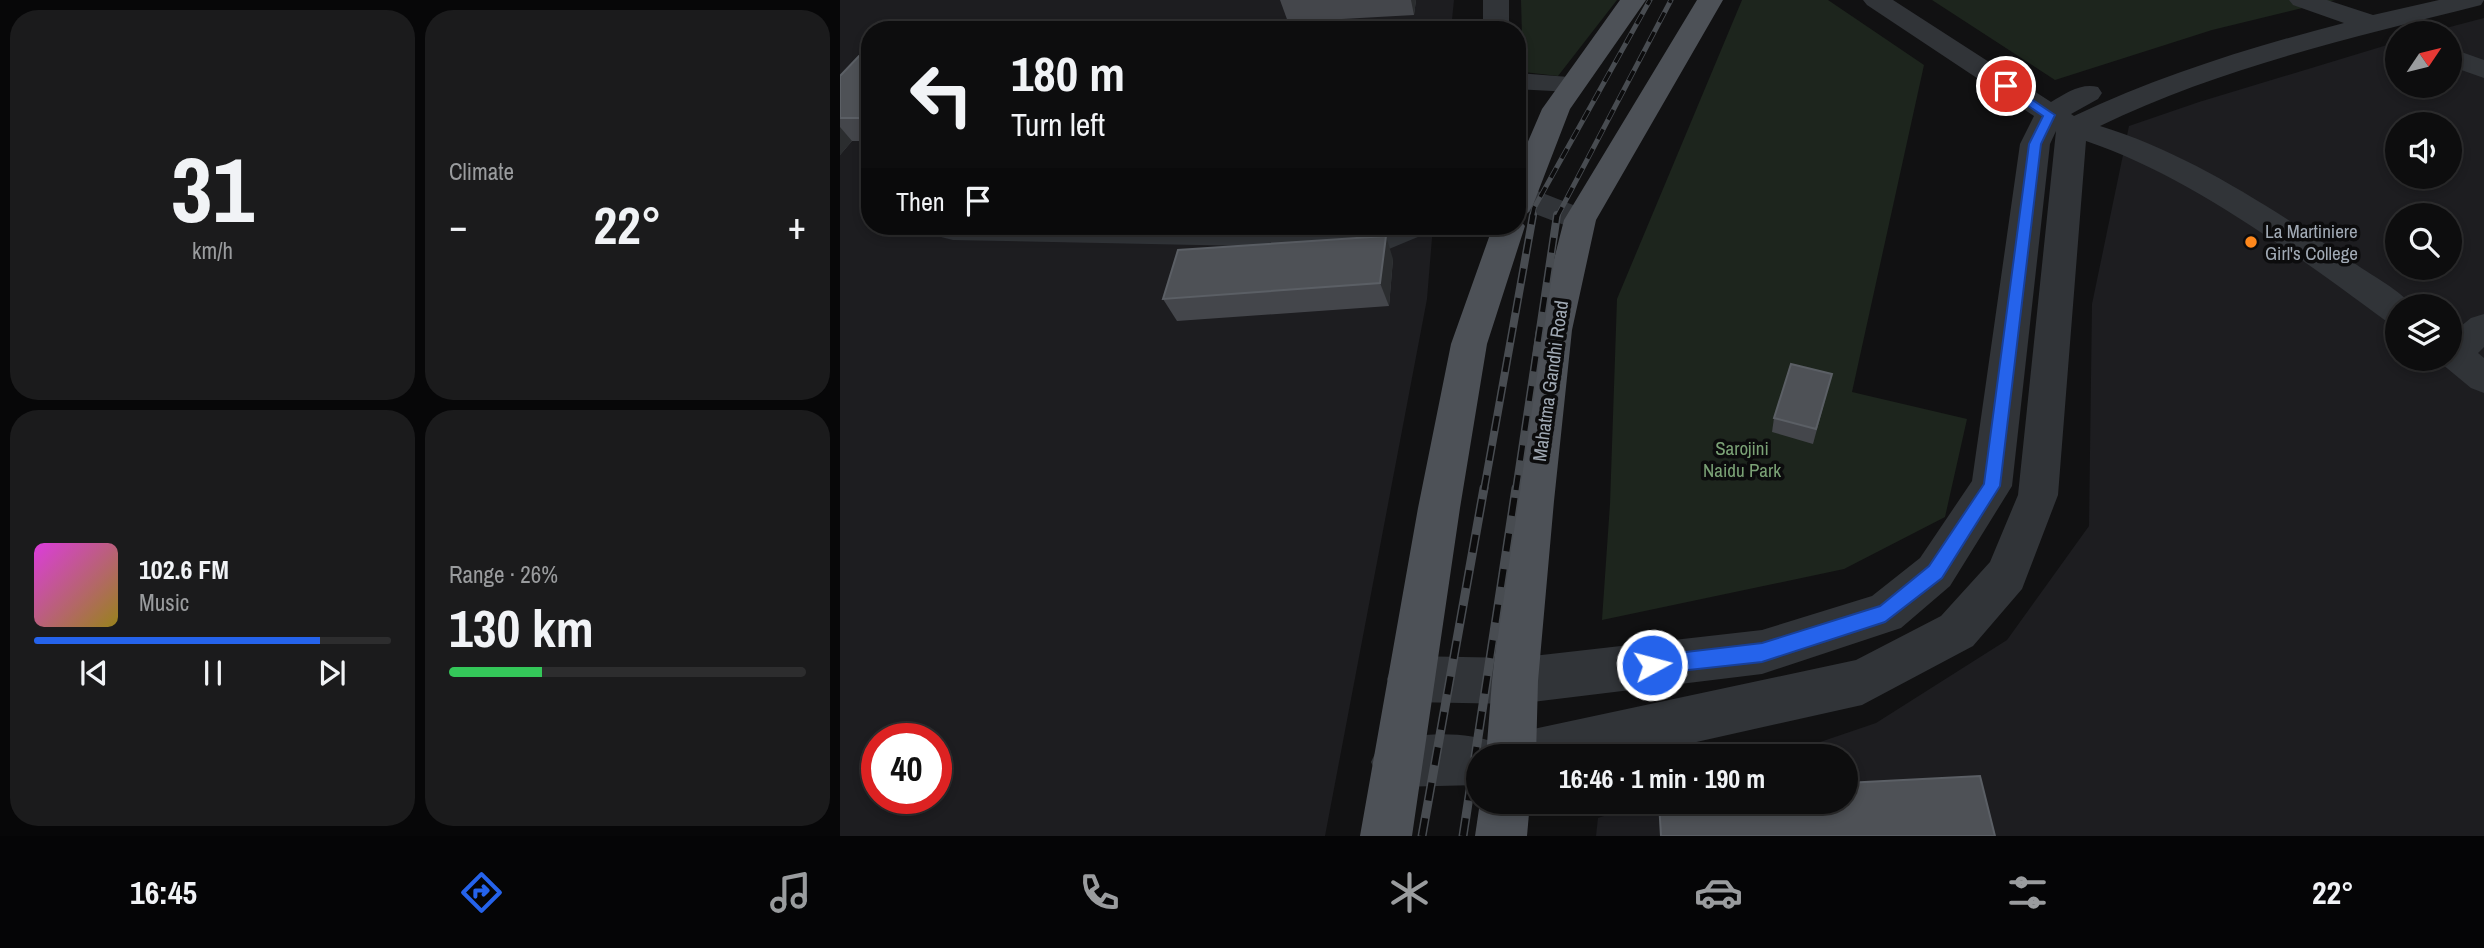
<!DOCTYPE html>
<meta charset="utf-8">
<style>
body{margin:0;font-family:"Archivo Narrow",sans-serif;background:#1b1b1c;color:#f1f3f6;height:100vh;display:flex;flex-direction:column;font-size:26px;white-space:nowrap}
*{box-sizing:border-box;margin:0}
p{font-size:23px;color:#9a9c9e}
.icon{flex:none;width:38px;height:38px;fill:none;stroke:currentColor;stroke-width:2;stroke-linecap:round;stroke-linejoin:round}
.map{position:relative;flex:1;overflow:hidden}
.panel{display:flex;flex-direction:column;gap:10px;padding:10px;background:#070708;width:840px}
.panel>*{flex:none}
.hud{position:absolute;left:21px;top:21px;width:665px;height:214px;border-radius:28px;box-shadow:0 4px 10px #0003,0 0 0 2px #2d2d2e;background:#0d0d0e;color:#f1f3f6;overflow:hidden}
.needle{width:46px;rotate:55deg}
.buttons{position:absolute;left:1545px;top:21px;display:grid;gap:14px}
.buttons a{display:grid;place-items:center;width:77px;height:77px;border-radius:50%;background:#0d0d0e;box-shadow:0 4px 10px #0003,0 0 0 2px #2d2d2e;font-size:35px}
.speed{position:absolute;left:21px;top:723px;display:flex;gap:14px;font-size:35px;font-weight:700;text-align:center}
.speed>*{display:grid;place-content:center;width:91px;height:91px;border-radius:50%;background:#0d0d0e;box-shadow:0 4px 10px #0003,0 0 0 2px #2d2d2e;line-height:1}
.speed .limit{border:10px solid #d22;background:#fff;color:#111}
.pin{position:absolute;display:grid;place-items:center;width:60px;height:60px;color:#fff;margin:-30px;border:4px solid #fff;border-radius:50%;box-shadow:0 2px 7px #0007}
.me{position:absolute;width:77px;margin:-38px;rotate:83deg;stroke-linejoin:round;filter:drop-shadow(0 0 5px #0008)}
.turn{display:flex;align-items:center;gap:24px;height:147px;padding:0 35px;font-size:32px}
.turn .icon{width:91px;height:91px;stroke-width:2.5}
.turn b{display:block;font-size:49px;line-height:60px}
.then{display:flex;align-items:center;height:66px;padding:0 35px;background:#0003;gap:14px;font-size:26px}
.big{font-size:52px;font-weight:700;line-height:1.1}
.panel .card{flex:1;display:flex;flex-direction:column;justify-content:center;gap:10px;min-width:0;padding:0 24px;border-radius:28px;background:#1b1b1c}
.panel .dial{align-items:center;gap:0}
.dial b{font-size:91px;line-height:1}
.song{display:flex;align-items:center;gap:21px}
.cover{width:84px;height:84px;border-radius:10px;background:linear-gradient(135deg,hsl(300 70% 55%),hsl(50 70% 35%))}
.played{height:7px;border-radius:4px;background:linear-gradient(90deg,#2563eb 80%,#2d2d2e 80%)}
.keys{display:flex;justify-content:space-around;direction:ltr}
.heat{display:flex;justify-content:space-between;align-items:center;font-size:38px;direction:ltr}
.charge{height:10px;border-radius:5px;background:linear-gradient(90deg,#34c759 26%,#2d2d2e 0)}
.panel .tiles{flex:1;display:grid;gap:10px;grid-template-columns:repeat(2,1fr)}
.trip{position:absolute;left:626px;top:744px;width:392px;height:70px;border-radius:35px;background:#0d0d0e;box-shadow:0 4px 10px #0003,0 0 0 2px #2d2d2e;font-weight:700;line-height:70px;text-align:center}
.menu{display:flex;height:112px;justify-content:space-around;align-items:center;background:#050506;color:#9a9c9e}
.menu .icon{width:49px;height:49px}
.menu .current{color:#2563eb}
.menu b{font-size:32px;color:#f1f3f6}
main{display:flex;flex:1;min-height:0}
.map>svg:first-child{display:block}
.built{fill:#1d1d20;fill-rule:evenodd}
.green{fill:#1d251d}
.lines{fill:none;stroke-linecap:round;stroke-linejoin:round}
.minor{fill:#313438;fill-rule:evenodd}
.major{fill:#4d5157;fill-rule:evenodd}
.rail-far2-casing{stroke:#484c51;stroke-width:5}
.rail-far1-casing{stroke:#484c51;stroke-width:8}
.rail-casing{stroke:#484c51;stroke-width:9}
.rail-far2{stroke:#0c0c0d;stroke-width:3.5;stroke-dasharray:11;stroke-linecap:butt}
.rail-far1{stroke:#0c0c0d;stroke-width:5;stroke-dasharray:15;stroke-linecap:butt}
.rail{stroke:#0c0c0d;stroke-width:6;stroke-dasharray:18;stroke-linecap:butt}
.wall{fill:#44464b}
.shaded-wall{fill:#2b2d2f}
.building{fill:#4e5156;stroke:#5b5f65;stroke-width:2}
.route{fill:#2563eb;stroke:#184099;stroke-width:2}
.poi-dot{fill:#ff881c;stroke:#0c0c0d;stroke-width:2.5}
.labels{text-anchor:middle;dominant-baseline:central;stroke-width:7;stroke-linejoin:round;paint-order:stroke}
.poi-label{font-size:19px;fill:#a1aab5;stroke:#0c0c0d;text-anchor:start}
.street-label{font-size:19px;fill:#a1aab5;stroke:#0c0c0d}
.park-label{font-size:19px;fill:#7ba276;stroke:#0c0c0d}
</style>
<main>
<section class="panel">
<div class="tiles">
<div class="card dial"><b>31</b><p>km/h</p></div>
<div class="card"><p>Climate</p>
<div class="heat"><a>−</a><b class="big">22°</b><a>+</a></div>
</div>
<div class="card">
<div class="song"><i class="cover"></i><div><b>102.6 FM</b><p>Music</p></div></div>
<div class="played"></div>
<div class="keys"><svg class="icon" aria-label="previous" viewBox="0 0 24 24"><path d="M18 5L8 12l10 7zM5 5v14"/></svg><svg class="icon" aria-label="pause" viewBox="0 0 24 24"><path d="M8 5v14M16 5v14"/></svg><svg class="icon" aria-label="next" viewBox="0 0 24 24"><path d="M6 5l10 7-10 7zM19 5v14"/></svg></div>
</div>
<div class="card"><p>Range · 26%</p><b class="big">130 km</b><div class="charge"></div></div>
</div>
</section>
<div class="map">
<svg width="1644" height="836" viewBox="0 0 1644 836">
<rect width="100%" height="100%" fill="#111112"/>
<g class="built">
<path d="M 0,0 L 614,0 L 611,30 L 30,30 L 30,226 L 593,226 L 587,299 L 485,836 L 0,836 ZM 37,738 L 96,738 L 96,798 L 37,798 Z"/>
<path d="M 1644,18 L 1644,836 L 756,836 L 758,818 L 806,802 L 1006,802 L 1006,756 L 939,756 L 1036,723 L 1167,640 L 1249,526 L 1252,304 L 1289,126 L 1359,102 L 1557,42 L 1558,86 L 1610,86 L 1610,33 L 1587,33 ZM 1558,124 L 1610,124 L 1610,177 L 1558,177 ZM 1558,215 L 1610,215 L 1610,268 L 1558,268 ZM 1558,306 L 1610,306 L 1610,359 L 1558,359 Z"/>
</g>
<g class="green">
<polygon points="681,0 777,0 718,76 683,72"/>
<polygon points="902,0 988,0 1084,65 1012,392 1127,419 1105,517 1004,569 762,620 770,504 777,299"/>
<polygon points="1092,0 1495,0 1372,30 1215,80"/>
</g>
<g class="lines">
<g class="minor">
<rect x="643" y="0" width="26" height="30"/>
<path d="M 1023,0 L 1053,0 L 1211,102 C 1227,93 1240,83 1258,87 L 1262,93 L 1258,99 L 1231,114 L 1234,116 C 1321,75 1411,47 1504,23 L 1453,5 L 1449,0 L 1487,0 L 1533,15 L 1599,0 L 1644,0 L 1641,5 C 1512,38 1382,67 1260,126 C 1352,154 1437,212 1517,265 C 1534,277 1560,290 1572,306 L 1558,306 L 1558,325 L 1546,321 C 1459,257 1348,175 1246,141 L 1218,495 L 1182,589 L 1133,646 L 1022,705 L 794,756 L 639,756 L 639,785 L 556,787 L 539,779 L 531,762 L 539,745 C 568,732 627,730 656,743 L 661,753 L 667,739 L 684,731 L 1016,660 L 1101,616 L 1150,562 L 1178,495 L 1216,131 L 1210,144 L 1172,486 L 1110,586 L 1061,628 L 922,674 L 675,704 L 570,702 L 553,695 L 547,679 L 553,663 L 570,656 L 675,658 L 922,630 L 1032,596 L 1080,558 L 1132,481 L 1180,144 L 1194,116 L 1027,5 Z"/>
<polygon points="1610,48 1644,60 1644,78 1610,66"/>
<polygon points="677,73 742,78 746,84 742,90 732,92 677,89"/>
<polygon points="677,183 751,212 756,220 751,228 740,231 677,207"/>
<polygon points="99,226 545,227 590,226 585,234 549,249 113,240 101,237 97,229"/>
<polygon points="1644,314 1644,347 1638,353 1644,358 1644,393 1631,388 1596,359 1610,359 1610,335 1631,318"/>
</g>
<g class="major">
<polygon points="780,0 806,0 730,109 693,205 688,213 677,216 677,167 702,109"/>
<polygon points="857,0 883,0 756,220 732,330 714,501 698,681 696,756 646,756 652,681 672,501 696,330 724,220"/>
<polygon points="677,217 685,226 647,344 620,508 572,836 520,836 578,508 611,344 653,226 677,226"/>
<polygon points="640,802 690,802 687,836 635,836"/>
</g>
<g class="rail-far2-casing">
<g id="rail-far2">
<polyline points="692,217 694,208 810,0"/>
<polyline points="717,217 831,0"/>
</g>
</g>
<g class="rail-far1-casing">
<g id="rail-far1">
<polyline points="644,490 693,215"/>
<polyline points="676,490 717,215"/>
</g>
</g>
<g class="rail-casing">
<g id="rail">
<polyline points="582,836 644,488"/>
<polyline points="623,836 676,488"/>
</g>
</g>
<use href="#rail-far2" class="rail-far2"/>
<use href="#rail-far1" class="rail-far1"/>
<use href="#rail" class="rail"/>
</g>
<g class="wall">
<polygon points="440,0 576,0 574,15 448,22"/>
<polygon points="30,56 30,141 12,141 0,155 0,76"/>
<polygon points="553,259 549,306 337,321 323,299"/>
<polygon points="992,374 973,444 932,432 934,418"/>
</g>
<g class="shaded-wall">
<polygon points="571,0 576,0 574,15"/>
<polygon points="30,111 30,126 23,118"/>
<polygon points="0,127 12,141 0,155"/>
<polygon points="546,236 553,259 549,306 540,283"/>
</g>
<g class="building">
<polygon points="19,56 30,56 30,111 23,118 0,118 0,76"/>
<polygon points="546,236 540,283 323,299 338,250"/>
<polygon points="951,364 992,374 976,429 934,418"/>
<polygon points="1140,776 1155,836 821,836 819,802 1006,802 1006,783"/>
</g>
<polygon class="route" points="1166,82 1215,115 1201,144 1160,486 1102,578 1045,622 922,662 812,674 805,672 803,665 805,658 812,656 922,643 1040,606 1089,566 1144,484 1189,144 1203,116 1162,88 1162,83"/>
<circle class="poi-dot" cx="1411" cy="242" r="7"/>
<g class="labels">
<g class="poi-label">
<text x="1425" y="231">La Martiniere<tspan x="1425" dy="22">Girl's College</tspan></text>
</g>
<g class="street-label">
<text transform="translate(710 381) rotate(-82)">Mahatma Gandhi Road</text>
</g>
<g class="park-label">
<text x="902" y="448">Sarojini<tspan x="902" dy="22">Naidu Park</tspan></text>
</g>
</g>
</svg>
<div class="buttons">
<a><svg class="needle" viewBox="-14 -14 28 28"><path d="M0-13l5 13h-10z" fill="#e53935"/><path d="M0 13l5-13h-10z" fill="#9a9c9e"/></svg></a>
<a><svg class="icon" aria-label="sound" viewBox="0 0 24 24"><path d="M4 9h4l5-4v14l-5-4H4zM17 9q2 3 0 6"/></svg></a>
<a><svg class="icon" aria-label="search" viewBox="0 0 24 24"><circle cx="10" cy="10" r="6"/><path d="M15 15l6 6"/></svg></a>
<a><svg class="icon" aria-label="layers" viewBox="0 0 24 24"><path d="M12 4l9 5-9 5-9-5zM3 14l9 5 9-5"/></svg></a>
</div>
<div class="speed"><div class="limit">40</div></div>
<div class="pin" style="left:1166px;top:86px;background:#d93025"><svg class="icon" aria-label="arrive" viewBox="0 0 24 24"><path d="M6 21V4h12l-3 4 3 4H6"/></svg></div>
<svg class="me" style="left:812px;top:665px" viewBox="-20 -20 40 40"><circle r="17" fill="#2563eb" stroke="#fff" stroke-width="3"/><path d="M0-11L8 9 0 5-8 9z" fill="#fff"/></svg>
<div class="trip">16:46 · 1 min · 190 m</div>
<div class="hud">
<div class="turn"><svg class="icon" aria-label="left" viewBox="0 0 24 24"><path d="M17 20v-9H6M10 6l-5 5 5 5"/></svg><div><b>180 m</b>Turn left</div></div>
<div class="then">Then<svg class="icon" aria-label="arrive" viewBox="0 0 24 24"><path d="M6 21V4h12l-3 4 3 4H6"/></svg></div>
</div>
</div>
</main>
<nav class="menu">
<b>16:45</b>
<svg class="icon current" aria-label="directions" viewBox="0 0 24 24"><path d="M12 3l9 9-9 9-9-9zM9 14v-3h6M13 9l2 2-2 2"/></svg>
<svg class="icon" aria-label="music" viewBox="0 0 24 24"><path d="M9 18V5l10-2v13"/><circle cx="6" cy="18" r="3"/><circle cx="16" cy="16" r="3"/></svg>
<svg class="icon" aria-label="phone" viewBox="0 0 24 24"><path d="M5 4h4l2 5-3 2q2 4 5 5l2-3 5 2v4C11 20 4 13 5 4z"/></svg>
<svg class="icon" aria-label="climate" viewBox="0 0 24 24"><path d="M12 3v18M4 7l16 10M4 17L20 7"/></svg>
<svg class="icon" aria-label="car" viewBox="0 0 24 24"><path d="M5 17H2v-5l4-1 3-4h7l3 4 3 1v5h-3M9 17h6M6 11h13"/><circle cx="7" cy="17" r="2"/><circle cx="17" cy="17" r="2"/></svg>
<svg class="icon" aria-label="filters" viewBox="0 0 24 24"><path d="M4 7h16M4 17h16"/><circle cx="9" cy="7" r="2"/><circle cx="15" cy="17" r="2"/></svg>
<b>22°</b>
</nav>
